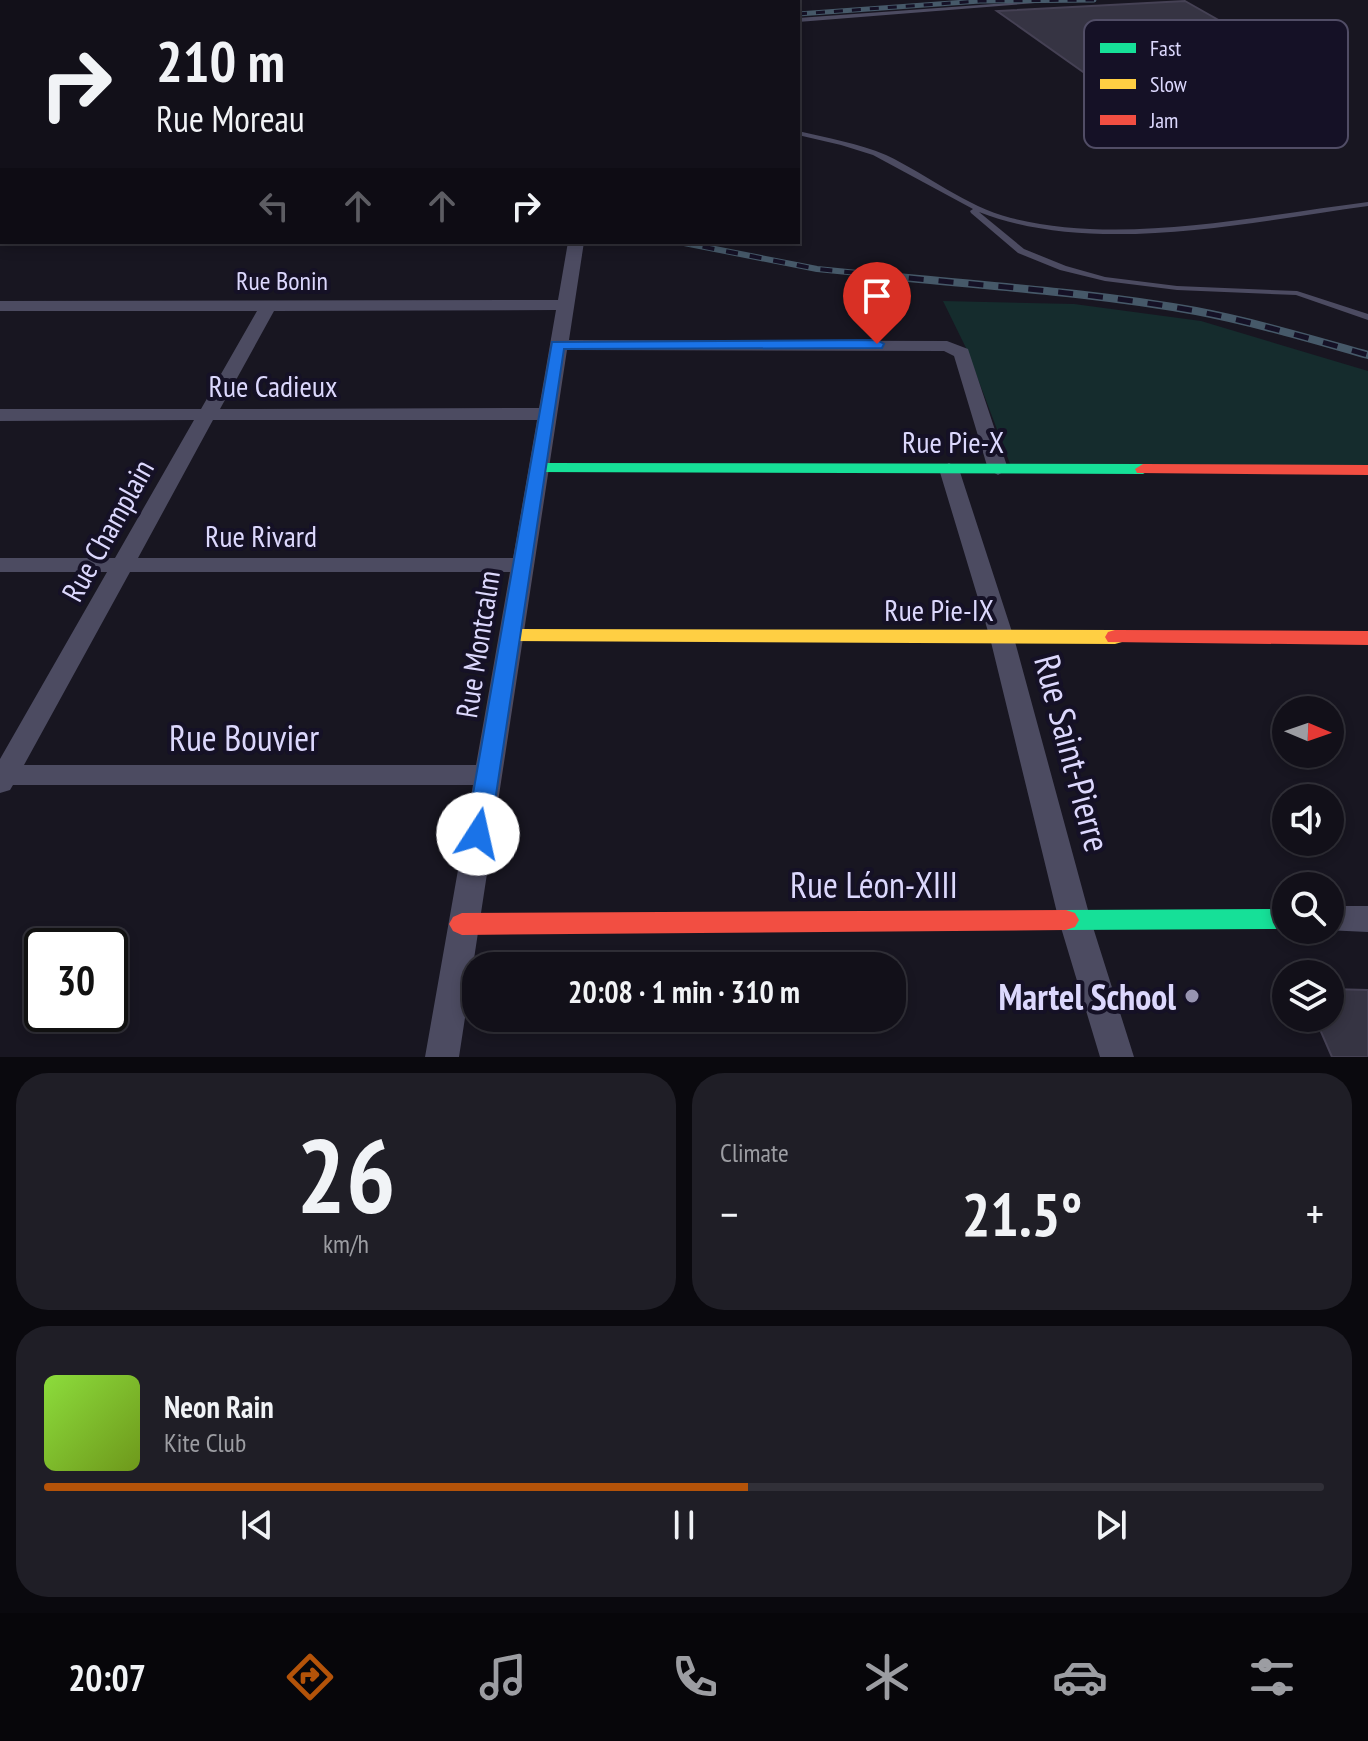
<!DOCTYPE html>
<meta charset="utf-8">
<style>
body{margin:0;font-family:"PT Sans Narrow",sans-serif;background:#1f1e26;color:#f1f3f6;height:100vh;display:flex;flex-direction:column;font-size:30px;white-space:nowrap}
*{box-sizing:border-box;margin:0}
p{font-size:26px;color:#9c9da2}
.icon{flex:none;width:44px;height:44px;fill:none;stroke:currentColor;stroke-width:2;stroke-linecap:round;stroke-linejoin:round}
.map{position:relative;height:1057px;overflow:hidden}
.details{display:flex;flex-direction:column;gap:16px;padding:16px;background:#0a090e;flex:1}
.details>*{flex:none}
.banner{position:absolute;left:0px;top:0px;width:800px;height:244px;box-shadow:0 4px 12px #0003,0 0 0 2px #313038;background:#121019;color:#f1f3f6;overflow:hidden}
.needle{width:52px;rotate:92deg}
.buttons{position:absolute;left:1272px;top:696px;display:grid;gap:16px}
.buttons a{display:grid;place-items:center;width:72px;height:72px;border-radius:50%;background:#121019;box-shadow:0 4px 12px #0003,0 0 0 2px #313038;font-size:40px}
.speed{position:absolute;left:24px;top:928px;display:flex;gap:16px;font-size:40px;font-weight:700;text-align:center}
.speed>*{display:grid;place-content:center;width:104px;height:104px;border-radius:50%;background:#121019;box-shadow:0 4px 12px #0003,0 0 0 2px #313038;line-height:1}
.speed .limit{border:4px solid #111;border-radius:12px;background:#fff;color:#111}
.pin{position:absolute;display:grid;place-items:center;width:68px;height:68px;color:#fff;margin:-82px -34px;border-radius:50% 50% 50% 0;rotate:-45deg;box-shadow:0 0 8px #0007}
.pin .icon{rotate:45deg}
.me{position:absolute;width:88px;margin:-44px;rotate:10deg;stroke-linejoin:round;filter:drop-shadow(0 0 6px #0008)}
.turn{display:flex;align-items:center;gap:28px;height:168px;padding:0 24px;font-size:36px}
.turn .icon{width:104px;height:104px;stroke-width:2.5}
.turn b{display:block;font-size:56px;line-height:68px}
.lanes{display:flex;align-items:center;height:76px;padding:0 24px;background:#0003;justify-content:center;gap:40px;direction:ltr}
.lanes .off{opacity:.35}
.big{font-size:60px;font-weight:600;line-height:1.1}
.details .widget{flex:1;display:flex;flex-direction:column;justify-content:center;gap:12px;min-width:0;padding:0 28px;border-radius:32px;background:#1f1e26}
.details .dial{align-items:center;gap:0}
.dial b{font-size:104px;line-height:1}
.song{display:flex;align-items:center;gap:24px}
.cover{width:96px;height:96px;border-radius:12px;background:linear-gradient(135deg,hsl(90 70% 55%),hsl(80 70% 35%))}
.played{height:8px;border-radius:4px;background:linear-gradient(90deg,#b45309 55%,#313038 55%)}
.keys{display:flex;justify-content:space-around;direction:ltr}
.heat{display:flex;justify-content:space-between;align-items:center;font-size:44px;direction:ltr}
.details .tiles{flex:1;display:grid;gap:16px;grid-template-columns:1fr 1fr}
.widget:last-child{grid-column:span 2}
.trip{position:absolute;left:462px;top:952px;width:444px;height:80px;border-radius:32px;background:#121019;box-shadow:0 4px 12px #0003,0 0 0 2px #313038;font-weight:600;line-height:80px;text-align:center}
.menu{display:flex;height:128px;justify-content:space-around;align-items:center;background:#07060a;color:#9c9da2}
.menu .icon{width:56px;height:56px}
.menu .on{color:#b45309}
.menu b{font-size:36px;color:#f1f3f6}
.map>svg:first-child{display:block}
.green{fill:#152c2d}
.building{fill:#363443;stroke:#454154;stroke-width:2}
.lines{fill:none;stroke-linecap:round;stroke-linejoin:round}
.lane{fill:#4c4b61;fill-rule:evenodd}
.street{fill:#4c4b61;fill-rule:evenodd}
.fast{fill:#16e098;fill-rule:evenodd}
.slow{fill:#ffcf43;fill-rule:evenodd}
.jam{fill:#f24e42;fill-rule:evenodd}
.rail-far2-casing{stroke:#465969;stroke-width:5}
.rail-far1-casing{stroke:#465969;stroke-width:6}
.rail-casing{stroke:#465969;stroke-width:8}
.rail-far2{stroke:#151126;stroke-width:3;stroke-dasharray:9;stroke-linecap:butt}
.rail-far1{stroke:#151126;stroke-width:4;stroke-dasharray:12;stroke-linecap:butt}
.rail{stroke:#151126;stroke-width:5;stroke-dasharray:15;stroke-linecap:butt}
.route{fill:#1a73e8;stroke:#114b97;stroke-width:2}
.poi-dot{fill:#9794b0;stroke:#151126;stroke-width:3}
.labels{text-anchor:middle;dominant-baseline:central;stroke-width:8;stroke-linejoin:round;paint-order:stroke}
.far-street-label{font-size:26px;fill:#dcd8fd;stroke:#151126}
.street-label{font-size:30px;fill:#dcd8fd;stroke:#151126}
.near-street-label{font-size:36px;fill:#dcd8fd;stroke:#151126}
.near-poi-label{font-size:36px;font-weight:bold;fill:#dcd8fd;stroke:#151126;text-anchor:end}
.key{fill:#151126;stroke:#514d66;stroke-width:2}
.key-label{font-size:22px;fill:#dcd8fd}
</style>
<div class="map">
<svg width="1368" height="1057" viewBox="0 0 1368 1057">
<rect width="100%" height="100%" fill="#181621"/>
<polygon class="green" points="943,301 1074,304 1201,321 1368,371 1368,466 1012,469 967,350"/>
<g class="building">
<polygon points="1185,1 1236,30 1205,32 1239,52 1153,58 1161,62 1130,64 1140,70 1086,74 997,11"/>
<polygon points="1330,989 1368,990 1368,1057 1332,1057 1315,1018 1330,1018"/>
</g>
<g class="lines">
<g class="lane">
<polygon points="302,0 306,0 307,2 303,2"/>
<polygon points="569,0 574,0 575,2 570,2"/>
<polygon points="1051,0 1073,0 798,22 798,18"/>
<rect x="0" y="3" width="2" height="2"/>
<polygon points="2,110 2,115 0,116 0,111"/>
<path d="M 798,131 C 827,138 858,143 886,155 C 928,175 965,206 1011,218 C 1122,246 1256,216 1368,202 L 1368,206 C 1249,222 1094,257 979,212 L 1024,249 L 1066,266 L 1105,277 L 1177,286 L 1297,291 L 1368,314 L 1368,320 L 1296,295 L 1177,290 L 1105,281 L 1060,270 L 1018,253 L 971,213 L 970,211 L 973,209 L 873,155 L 841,145 L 798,135 Z"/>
</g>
<g class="street">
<rect x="0" y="219" width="2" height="10"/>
<path d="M 568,242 L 584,242 L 569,340 L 947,341 L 968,349 L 1008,469 L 998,475 L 988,469 L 954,356 L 944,351 L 567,350 L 459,1057 L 425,1057 L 473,785 L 13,785 L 10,790 L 0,793 L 0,759 L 107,572 L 0,572 L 0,558 L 115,558 L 194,420 L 0,421 L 0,409 L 201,409 L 257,311 L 0,311 L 0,301 L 558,300 ZM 556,310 L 539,408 L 220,409 L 274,311 ZM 213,420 L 537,420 L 513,558 L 138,558 ZM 130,572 L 510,572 L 476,765 L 24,765 Z"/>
<polygon points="949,463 959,469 1014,638 1091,921 1134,1057 1100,1057 1059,921 990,638 939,469"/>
<polygon points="1330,906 1368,906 1368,932 1325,930 1330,930"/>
</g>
<g class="fast">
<polygon points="539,463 1143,464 1151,469 1143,474 533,472 531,468"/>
<polygon points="1286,909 1286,929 1066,930 1057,927 1053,920 1057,913 1066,910"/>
</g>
<g class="slow">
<polygon points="173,0 183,0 172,2"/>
<polygon points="511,629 1115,630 1122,632 1125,637 1122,642 1115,644 504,641 501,636 504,631"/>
</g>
<g class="jam">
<polygon points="1143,464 1368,465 1368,475 1137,473 1135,469"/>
<polygon points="1115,630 1368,631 1368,645 1108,642 1105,637 1108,632"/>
<polygon points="1066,910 1075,913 1079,920 1075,927 1066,930 462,935 453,931 449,924 453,917 462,913"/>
</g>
<g class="rail-far2-casing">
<g id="rail-far2">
<polyline points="256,0 260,2"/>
<polyline points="798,14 980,1 1094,0"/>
</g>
</g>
<g class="rail-far1-casing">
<polyline id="rail-far1" points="679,242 817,269 899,277"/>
</g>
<g class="rail-casing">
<path id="rail" d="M 879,275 C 984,286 1091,292 1196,311 C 1254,322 1311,339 1368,355"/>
</g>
<use href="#rail-far2" class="rail-far2"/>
<use href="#rail-far1" class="rail-far1"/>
<use href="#rail" class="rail"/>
</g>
<polygon class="route" points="877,340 884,344 882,348 564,349 490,834 486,841 478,844 469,841 466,834 552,342"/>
<circle class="poi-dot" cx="1192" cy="996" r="8"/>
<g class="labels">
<g class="far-street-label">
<text x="282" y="280">Rue Bonin</text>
</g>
<g class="street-label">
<text x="273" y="385">Rue Cadieux</text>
<text x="953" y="441">Rue Pie-X</text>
<text transform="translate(107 530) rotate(-61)">Rue Champlain</text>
<text x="261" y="535">Rue Rivard</text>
<text x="939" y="609">Rue Pie-IX</text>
<text transform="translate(477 644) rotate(-81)">Rue Montcalm</text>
</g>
<g class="near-street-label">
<text x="244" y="737">Rue Bouvier</text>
<text transform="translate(1073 753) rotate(75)">Rue Saint-Pierre</text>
<text x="874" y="884">Rue Léon-XIII</text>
</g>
<g class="near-poi-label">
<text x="1176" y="996">Martel School</text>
</g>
</g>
<rect x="1084" y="20" width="264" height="128" rx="12" class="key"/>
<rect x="1100" y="43" width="36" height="10" fill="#16e098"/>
<rect x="1100" y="79" width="36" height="10" fill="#ffcf43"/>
<rect x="1100" y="115" width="36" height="10" fill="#f24e42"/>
<g class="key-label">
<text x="1150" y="56">Fast</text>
<text x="1150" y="92">Slow</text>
<text x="1150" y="128">Jam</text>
</g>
</svg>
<div class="buttons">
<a><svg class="needle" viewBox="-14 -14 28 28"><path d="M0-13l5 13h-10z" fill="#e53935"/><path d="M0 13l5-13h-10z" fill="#9c9da2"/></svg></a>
<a><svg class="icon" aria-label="sound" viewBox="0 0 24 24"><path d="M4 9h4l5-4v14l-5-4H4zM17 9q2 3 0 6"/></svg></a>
<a><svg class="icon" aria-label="search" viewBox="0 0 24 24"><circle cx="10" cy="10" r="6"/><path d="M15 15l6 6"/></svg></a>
<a><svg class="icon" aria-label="layers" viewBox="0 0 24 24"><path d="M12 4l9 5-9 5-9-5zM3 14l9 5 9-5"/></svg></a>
</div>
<div class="speed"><div class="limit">30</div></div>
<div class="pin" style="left:877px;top:344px;background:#d93025"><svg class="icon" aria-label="arrive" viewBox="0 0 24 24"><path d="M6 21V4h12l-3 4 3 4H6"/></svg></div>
<svg class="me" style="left:478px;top:834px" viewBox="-20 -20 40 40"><circle r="19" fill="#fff"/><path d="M0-13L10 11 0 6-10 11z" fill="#1a73e8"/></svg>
<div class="trip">20:08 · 1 min · 310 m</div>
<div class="banner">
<div class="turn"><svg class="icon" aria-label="right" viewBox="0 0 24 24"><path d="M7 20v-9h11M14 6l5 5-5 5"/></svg><div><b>210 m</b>Rue Moreau</div></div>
<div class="lanes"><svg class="icon off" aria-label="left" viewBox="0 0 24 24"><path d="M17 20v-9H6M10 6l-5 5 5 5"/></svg><svg class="icon off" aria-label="ahead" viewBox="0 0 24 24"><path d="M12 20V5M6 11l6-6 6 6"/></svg><svg class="icon off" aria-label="ahead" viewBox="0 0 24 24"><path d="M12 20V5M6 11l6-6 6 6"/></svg><svg class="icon" aria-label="right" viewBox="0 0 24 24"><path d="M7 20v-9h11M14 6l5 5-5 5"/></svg></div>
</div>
</div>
<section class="details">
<div class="tiles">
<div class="widget dial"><b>26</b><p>km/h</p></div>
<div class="widget"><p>Climate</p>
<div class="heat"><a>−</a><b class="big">21.5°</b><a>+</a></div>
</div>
<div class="widget">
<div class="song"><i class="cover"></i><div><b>Neon Rain</b><p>Kite Club</p></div></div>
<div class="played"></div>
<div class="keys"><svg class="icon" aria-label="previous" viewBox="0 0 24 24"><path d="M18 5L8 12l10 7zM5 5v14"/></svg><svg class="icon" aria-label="pause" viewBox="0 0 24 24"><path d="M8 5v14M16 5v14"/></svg><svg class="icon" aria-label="next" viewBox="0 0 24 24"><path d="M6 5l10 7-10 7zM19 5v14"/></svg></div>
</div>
</div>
</section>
<nav class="menu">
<b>20:07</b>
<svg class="icon on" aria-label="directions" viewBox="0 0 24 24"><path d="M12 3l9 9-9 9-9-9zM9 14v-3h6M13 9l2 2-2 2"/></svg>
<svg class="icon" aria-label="music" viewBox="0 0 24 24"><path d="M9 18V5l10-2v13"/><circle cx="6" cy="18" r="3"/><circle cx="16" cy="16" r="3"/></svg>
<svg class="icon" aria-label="phone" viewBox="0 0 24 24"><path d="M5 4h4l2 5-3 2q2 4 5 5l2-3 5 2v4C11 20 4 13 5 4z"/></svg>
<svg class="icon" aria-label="climate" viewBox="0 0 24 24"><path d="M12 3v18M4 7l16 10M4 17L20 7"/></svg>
<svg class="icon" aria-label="car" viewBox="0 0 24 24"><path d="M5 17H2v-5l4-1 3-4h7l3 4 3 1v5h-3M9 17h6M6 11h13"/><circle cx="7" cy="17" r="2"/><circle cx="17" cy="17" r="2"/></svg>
<svg class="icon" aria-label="filters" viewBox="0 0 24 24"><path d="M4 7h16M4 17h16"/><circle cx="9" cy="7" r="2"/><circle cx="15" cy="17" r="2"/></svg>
</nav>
